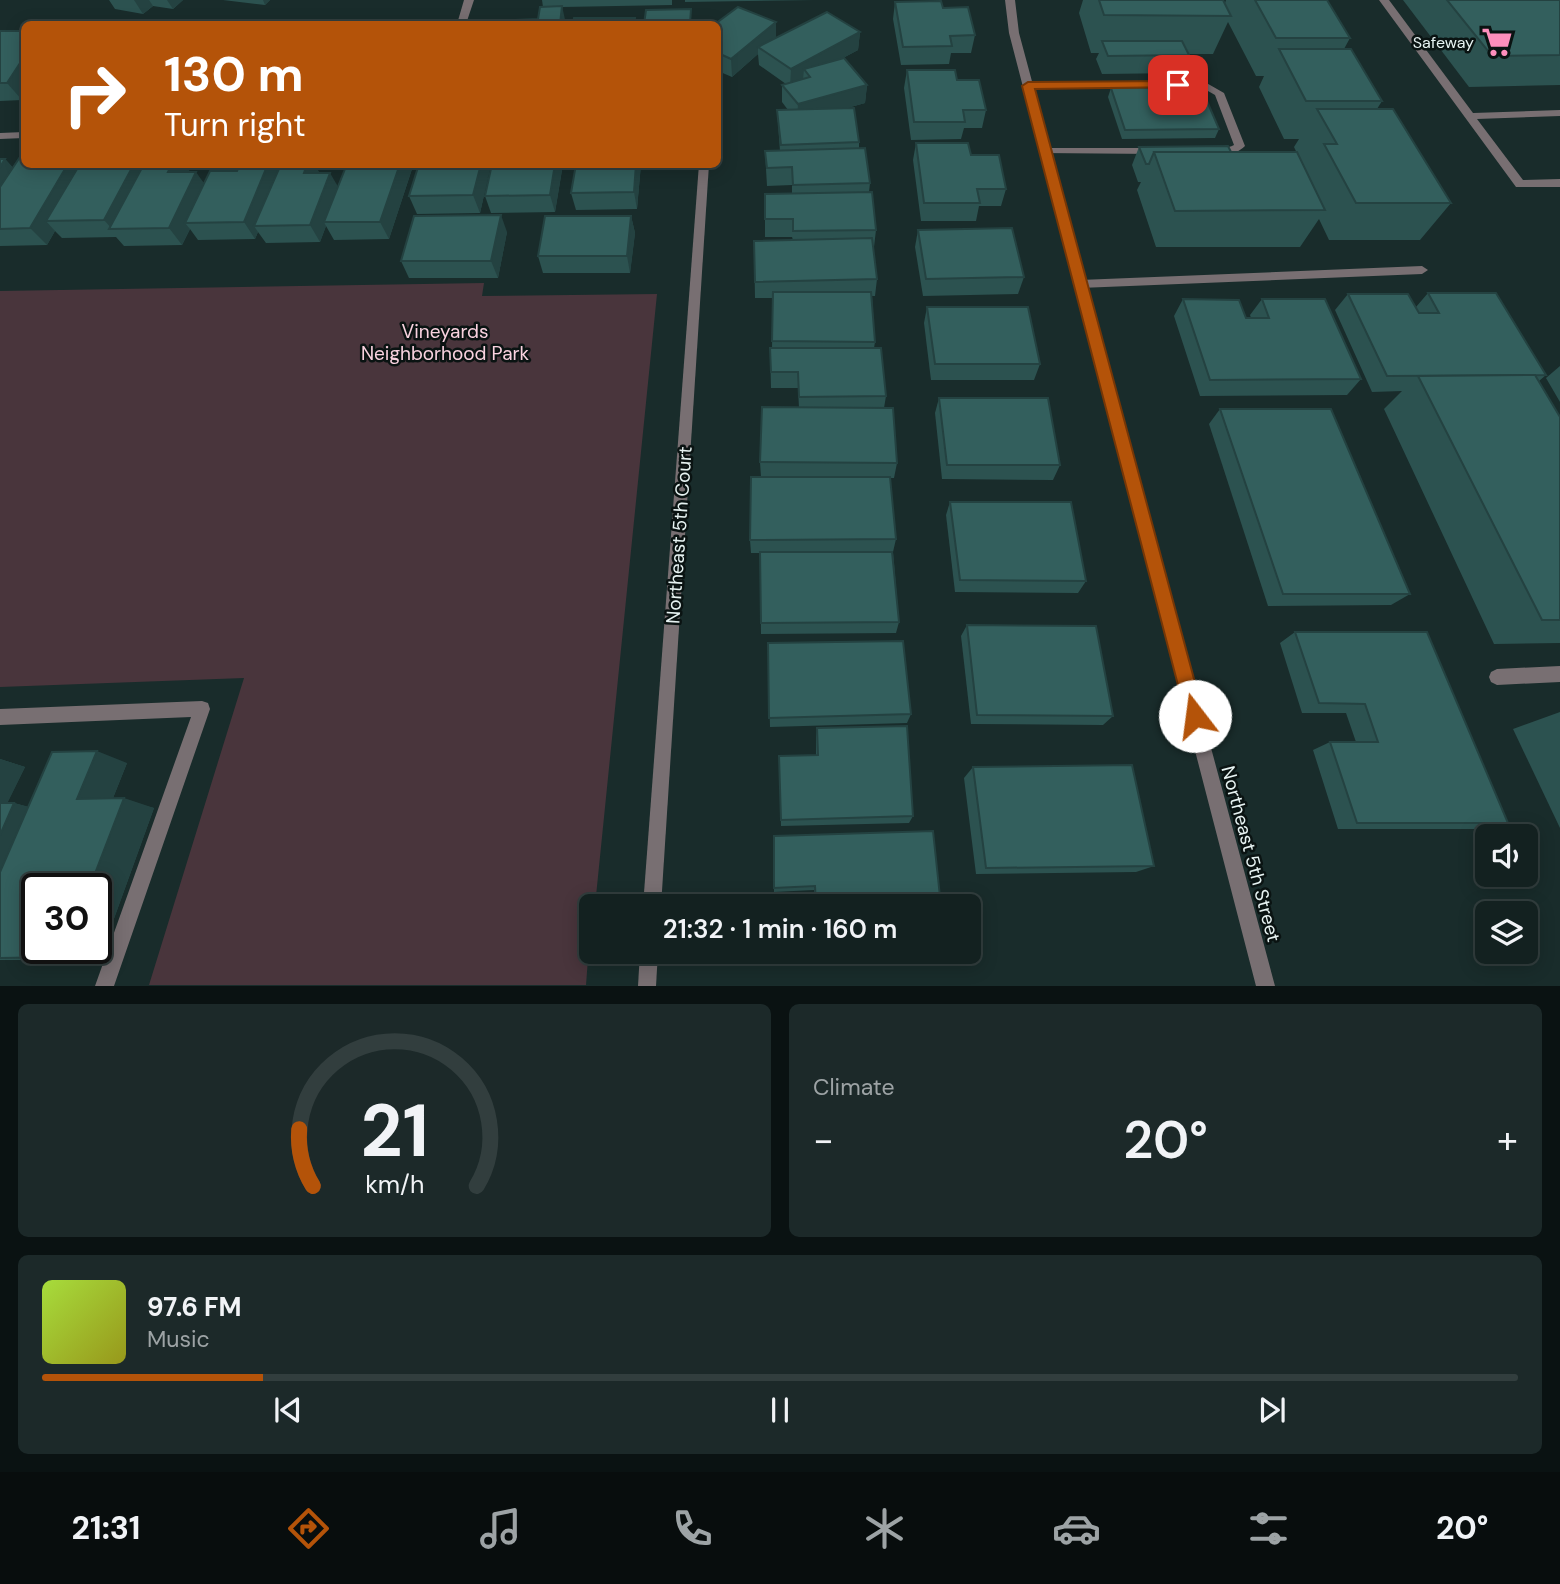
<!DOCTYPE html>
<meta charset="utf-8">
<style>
body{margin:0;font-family:"DM Sans",sans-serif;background:#1c2929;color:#f1f3f6;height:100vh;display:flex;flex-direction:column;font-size:26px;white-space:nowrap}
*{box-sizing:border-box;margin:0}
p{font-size:23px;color:#9da3a5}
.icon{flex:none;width:38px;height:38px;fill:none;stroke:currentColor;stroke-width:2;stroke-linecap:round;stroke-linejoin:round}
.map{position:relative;height:986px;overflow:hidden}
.drawer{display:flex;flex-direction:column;gap:18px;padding:18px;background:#0a1212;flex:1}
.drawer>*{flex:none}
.guide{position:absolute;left:21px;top:21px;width:700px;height:147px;border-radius:10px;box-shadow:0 4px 18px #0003,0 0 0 2px #323e3e;background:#b45309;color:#fff;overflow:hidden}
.fabs{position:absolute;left:1475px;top:824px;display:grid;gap:14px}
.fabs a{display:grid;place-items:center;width:63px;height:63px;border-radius:10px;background:#132120;box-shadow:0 4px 18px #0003,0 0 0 2px #323e3e;font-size:35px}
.speed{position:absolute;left:21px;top:873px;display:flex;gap:14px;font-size:35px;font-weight:700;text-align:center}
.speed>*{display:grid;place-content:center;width:91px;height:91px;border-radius:50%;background:#132120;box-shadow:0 4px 18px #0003,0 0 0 2px #323e3e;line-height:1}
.speed .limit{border:4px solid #111;border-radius:10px;background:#fff;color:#111}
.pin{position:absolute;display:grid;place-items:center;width:60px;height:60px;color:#fff;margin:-30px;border-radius:14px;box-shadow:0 4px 10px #0006}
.me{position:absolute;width:77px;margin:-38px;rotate:345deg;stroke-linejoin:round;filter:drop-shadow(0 0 5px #0008)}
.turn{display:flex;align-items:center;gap:24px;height:147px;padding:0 28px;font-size:32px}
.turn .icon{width:91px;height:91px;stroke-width:2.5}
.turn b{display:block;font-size:49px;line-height:60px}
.big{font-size:52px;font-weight:600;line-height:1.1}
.drawer .card{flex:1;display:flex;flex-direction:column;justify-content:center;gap:10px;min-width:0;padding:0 24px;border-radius:10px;background:#1c2929}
.drawer .dial{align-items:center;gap:0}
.dial svg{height:182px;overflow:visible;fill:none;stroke:#323e3e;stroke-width:7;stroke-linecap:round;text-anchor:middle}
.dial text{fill:#f1f3f6;stroke:none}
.song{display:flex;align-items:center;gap:21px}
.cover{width:84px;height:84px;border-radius:10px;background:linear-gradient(135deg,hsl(80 70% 55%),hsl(60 70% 35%))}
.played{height:7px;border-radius:4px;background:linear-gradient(90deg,#b45309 15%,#323e3e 15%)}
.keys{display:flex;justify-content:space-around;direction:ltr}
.heat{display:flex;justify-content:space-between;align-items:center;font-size:38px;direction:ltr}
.drawer .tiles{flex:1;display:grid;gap:18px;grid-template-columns:1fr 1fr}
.card:last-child{grid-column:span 2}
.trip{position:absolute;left:579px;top:894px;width:402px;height:70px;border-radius:10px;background:#132120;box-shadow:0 4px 18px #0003,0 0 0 2px #323e3e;font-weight:600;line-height:70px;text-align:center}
.tabs{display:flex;height:112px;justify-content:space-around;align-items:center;background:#080d0d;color:#9da3a5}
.tabs .icon{width:49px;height:49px}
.tabs .selected{color:#b45309}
.tabs b{font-size:32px;color:#f1f3f6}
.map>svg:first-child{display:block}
.green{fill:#49353c}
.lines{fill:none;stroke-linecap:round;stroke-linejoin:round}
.service{fill:#786f72;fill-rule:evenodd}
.minor{fill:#786f72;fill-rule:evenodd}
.wall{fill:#2c5250}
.shaded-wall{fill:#244241}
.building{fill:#335f5d;stroke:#244241;stroke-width:2}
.route{fill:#b45309;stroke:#753606;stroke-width:2}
.labels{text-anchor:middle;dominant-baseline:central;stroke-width:5;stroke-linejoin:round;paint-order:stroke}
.far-poi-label{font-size:16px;fill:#e7f3f2;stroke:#0a1312;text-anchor:end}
.park-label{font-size:19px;fill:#f9d2df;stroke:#0a1312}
.street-label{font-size:19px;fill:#e7f3f2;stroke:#0a1312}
</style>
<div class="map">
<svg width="1560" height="986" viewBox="0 0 1560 986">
<rect width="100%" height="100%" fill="#192c2b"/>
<polygon class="green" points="484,283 482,296 657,294 595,906 592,906 586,985 149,985 244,678 0,687 0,291"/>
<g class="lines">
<g class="service">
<polygon points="1379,0 1389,0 1473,113 1560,110 1560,116 1477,119 1523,180 1560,179 1560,187 1516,187"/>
<path d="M 1203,81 L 1224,93 L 1245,146 C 1236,155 1219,159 1209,151 C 1215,144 1226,150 1234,145 L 1215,95 L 1201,87 L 1028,89 L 1023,86 L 1028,83 Z"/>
<polygon points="1045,148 1156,148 1161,151 1156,154 1041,153 1041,149"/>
<polygon points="1422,266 1428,270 1422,274 1080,288 1074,284 1080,280"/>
<polygon points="1560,666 1560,682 1497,685 1491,682 1489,677 1491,672 1497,669"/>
<polygon points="202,701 208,703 210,709 114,986 95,986 191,717 0,725 0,709"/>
</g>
<g class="minor">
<polygon points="464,0 474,0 466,24 457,24"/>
<polygon points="1005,0 1015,0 1019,33 1275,986 1256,986 1009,33"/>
<polygon points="24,132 24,138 0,139 0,133"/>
<polygon points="699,164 709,164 661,906 643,906"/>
<polygon points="640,952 658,952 656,986 638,986"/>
</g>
</g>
<g class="wall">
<polygon points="109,0 183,0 173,9 153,6 143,14 115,9"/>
<polygon points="223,0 270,0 265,5"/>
<polygon points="542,0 672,0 672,5 562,7 538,19 543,7"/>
<polygon points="685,0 814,0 685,2"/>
<polygon points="1083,0 1223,0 1225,3 1226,0 1327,0 1350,38 1344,49 1382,101 1377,109 1451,203 1420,240 1329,240 1319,219 1300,247 1156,247 1137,190 1141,182 1138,182 1132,165 1139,147 1231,152 1306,172 1294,147 1299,139 1284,139 1259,87 1264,76 1256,76 1228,22 1213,54 1189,54 1182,73 1102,74 1096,59 1099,53 1091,53 1079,13"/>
<polygon points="1403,0 1560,0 1560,85 1469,87"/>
<polygon points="895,2 943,8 975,35 971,53 951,53 949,64 901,65 893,19"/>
<polygon points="776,22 776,38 860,32 858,50 843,58 867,85 865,103 847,108 859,142 859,148 870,183 869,192 876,230 874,247 873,247 877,279 875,296 872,296 875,342 874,348 886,396 884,408 897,463 894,478 890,478 896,539 893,552 899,622 896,633 761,634 760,553 751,553 750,540 815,477 761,477 760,462 799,408 798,388 771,388 770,348 772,348 773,298 755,298 754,241 793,240 792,237 765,237 765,194 792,193 792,185 767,186 766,169 765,151 780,151 777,110 788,110 782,102 782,85 786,84 759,65 758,54 732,77 718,71 718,24"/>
<polygon points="0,31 24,31 24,97 22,100 0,101"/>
<polygon points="907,70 957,80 986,110 982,128 964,128 961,139 911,140 904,88"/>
<polygon points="1111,88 1219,129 1215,138 1122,139 1108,97"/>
<polygon points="916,143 971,155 1006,189 1001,206 979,206 976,221 921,221 913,160"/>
<polygon points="0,159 5,159 13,168 24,164 185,164 190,172 204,183 237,171 279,164 280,167 281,164 315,164 319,173 338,187 347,164 410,164 412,169 389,239 334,240 326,226 320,242 266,243 258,232 255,239 198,240 190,229 182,245 124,246 116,237 62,238 55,231 47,245 0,246"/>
<polygon points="491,164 480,213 417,214 409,196"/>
<polygon points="563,164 555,212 491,213 485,196"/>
<polygon points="641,164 637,209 576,210 571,193"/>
<polygon points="631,216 635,233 630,273 543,273 538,256"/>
<polygon points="918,230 1024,277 1018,294 923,296 915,247"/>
<polygon points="507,232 498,278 409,278 401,261"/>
<polygon points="1428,293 1546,375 1539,381 1560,417 1560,643 1494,644 1384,409 1402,391 1372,392 1335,310 1348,294 1416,307"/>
<polygon points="1183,299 1246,318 1251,318 1250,315 1262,299 1361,379 1347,395 1200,396 1174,316"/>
<polygon points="927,307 1040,364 1034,380 931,380 924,323"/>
<polygon points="1560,366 1560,402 1546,378"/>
<polygon points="939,398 1060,465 1053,480 942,479 935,413"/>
<polygon points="1220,409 1410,594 1391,605 1268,606 1209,424"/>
<polygon points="950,502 1086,581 1078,593 955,592 946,515"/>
<polygon points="967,625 1113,716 1103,725 971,724 961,636"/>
<polygon points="1295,632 1508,823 1484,829 1338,829 1313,750 1330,742 1356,742 1346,713 1302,713 1280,643"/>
<polygon points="768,643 911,714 907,723 770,727"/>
<polygon points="1560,712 1560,828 1513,729"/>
<polygon points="817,728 913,816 909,823 781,826 779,756 816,755 816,736"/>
<polygon points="0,759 25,767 7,803 14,803 28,807 127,763 113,798 154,808 99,960 0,960"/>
<polygon points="973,767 1154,866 1136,872 976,874 964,778"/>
<polygon points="774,836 941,906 815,906 814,890 774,892"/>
</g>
<g class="shaded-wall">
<polygon points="134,0 149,0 153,6 143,14"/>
<polygon points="167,0 183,0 173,9"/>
<polygon points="263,0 270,0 265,5"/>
<polygon points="562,6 566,24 560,24"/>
<polygon points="776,22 776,40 758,47 758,54 732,77 731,59"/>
<polygon points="860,32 858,50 809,76 804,69 803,80 790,87 791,69"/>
<polygon points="24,57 24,78 20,78 24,83 24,97 22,100 7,83"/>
<polygon points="867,85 865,103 797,122 798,104"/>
<polygon points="5,159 21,176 0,211 0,167"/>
<polygon points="68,164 82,164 46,221 55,231 47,245 30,228"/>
<polygon points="134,164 144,164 112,229 104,220"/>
<polygon points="172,164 185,164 190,172 168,172"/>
<polygon points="268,164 279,164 283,172 254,226 258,232 255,239 244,222"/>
<polygon points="307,164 315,164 320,174 304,173"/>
<polygon points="400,164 410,164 412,169 389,239 380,222"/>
<polygon points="481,164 491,164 480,213 473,195"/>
<polygon points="555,164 563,164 555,212 550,195"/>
<polygon points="636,164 641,164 637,209 634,192"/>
<polygon points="196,172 208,189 185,223 190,229 182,245 169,228"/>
<polygon points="330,173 340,190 324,222 326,226 320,242 310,225"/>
<polygon points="501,215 507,232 498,278 491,261"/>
<polygon points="631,216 635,233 630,273 627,256"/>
<polygon points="97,751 127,763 109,808 77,799"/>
<polygon points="0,759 25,767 3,812 0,811"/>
<polygon points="124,798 154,808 99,960 63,957 67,948 96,948 96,889 89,889"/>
<polygon points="14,803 49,812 0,931 0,835"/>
</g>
<g class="building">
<polygon points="1099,0 1223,0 1231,16 1104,15"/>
<polygon points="1255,0 1327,0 1350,38 1276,38"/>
<polygon points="1447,0 1560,0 1560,55 1492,56"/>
<polygon points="941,1 943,8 968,7 975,35 950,36 952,46 903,47 895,2"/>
<polygon points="562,6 560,24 514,24 515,20 538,19 540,7"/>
<polygon points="738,7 776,22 731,59 718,53 718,24 715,24"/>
<polygon points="691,9 690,24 644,24 646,10"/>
<polygon points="827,12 860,32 791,69 758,47"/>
<polygon points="574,18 635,18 634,24 573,24"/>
<polygon points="389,20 388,24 343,24 344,22"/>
<polygon points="334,21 332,24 287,24 288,22"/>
<polygon points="0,31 24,31 24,57 7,83 0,83"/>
<polygon points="1102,41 1182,41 1189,55 1108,56"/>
<polygon points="1279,49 1351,49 1382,101 1306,101"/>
<polygon points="844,58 867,85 798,104 782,85 810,77 804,69"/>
<polygon points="907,70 955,70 957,80 979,80 986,110 963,110 965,122 914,122"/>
<polygon points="1201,87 1219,129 1125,130 1111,88"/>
<polygon points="854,108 859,142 781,145 777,110"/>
<polygon points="1317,109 1393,109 1451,203 1356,203 1324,144 1337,144"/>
<polygon points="916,143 968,143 971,155 999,155 1006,189 977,189 980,203 924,203"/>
<polygon points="1228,146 1231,152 1154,152 1149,164 1146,164 1139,147"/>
<polygon points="865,148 870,183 793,185 792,167 767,168 765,151"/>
<polygon points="1154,152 1297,152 1325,210 1175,211"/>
<polygon points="20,157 24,157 24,164 68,164 30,228 0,229 0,187"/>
<polygon points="0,159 5,159 0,167"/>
<polygon points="80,164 134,164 104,220 46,221"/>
<polygon points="144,164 172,164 168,172 196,172 169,228 109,229"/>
<polygon points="240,164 268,164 244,222 185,223 210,171 237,171"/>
<polygon points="281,164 307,164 304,173 330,173 310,225 254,226"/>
<polygon points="347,164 400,164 380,222 324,222"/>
<polygon points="419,164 481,164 473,195 409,196"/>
<polygon points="492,164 555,164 550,195 485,196"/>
<polygon points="576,164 636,164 634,192 571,193"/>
<polygon points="872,192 876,230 793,231 793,219 765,219 765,194"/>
<polygon points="501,215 491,261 401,261 414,216"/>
<polygon points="545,216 631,216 627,256 538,256"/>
<polygon points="1012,228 1024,277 926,279 918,230"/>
<polygon points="872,238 877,279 755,282 754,241"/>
<polygon points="773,292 871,292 875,342 772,341"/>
<polygon points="1428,293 1496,293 1546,375 1387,376 1348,294 1408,294 1419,313 1439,313"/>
<polygon points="1183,299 1239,300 1246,318 1269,318 1262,299 1325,299 1361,379 1210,380"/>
<polygon points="927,307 1028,307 1040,364 935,364"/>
<polygon points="770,348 881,348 886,396 799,397 798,372 771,372"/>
<polygon points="1535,375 1560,417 1560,620 1542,620 1418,376"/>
<polygon points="939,398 1048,398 1060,465 947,465"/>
<polygon points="762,407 893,408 897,463 760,462"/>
<polygon points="1220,409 1331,409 1410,594 1283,594"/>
<polygon points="751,477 890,477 896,539 750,540"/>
<polygon points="950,502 1071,502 1086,581 960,580"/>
<polygon points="760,552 892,552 899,622 761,623"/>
<polygon points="967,625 1096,626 1113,716 977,715"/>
<polygon points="1295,632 1427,632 1508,823 1357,823 1330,742 1378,742 1365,704 1319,703"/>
<polygon points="903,641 911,714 769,718 768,643"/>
<polygon points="907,726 913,816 781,820 779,756 818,755 817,728"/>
<polygon points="97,751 77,799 124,798 89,889 37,889 37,948 67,948 63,957 0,958 0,872 52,752"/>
<polygon points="1132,765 1154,866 986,868 973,767"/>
<polygon points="0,803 14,803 0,835"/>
<polygon points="933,831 941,906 816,906 815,886 774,888 774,836"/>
</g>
<polygon class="route" points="1178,81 1182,82 1182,87 1035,89 1204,716 1201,722 1195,725 1188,722 1186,716 1022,86 1028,82"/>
<defs>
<g id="supermarket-bare" transform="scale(2.415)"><path d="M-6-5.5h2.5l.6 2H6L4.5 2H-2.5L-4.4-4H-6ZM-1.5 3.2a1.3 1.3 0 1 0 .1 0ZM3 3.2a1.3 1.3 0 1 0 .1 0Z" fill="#fe8ebc" stroke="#0a1312" stroke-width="2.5" paint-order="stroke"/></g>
</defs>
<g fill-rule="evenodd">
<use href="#supermarket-bare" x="1497" y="42"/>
</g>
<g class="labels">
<g class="far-poi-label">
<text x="1474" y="42">Safeway</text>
</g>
<g class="park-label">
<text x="445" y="331">Vineyards<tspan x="445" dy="22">Neighborhood Park</tspan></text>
</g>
<g class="street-label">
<text transform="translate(679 535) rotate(-86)">Northeast 5th Court</text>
<text transform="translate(1251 854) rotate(75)">Northeast 5th Street</text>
</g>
</g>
</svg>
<div class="fabs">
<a><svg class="icon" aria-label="sound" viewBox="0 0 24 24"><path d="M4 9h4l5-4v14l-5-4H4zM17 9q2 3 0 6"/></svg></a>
<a><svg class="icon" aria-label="layers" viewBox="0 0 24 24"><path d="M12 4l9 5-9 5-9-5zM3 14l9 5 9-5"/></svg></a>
</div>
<div class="speed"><div class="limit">30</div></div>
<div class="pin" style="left:1178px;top:85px;background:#d93025"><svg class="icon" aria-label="arrive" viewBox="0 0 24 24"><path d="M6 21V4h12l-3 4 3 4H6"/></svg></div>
<svg class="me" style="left:1195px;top:716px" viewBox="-20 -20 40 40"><circle r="19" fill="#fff"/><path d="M0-13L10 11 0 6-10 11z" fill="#b45309"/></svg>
<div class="trip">21:32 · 1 min · 160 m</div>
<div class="guide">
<div class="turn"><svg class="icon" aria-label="right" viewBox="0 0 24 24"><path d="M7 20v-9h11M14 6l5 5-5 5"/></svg><div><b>130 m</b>Turn right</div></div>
</div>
</div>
<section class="drawer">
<div class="tiles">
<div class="card dial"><svg viewBox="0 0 100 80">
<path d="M14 69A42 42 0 1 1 86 69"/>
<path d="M14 69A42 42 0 0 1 8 44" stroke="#b45309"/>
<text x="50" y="56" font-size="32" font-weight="700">21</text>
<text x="50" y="72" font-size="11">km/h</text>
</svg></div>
<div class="card"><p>Climate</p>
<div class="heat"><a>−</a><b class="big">20°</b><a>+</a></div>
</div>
<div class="card">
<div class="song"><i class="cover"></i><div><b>97.6 FM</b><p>Music</p></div></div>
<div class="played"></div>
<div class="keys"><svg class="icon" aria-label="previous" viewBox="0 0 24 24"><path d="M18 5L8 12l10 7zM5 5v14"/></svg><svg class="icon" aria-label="pause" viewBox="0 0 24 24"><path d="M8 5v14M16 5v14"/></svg><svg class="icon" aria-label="next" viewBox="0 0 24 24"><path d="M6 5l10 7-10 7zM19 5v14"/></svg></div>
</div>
</div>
</section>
<nav class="tabs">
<b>21:31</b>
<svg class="icon selected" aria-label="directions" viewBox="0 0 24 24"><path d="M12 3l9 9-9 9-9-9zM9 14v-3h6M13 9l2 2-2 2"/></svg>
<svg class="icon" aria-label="music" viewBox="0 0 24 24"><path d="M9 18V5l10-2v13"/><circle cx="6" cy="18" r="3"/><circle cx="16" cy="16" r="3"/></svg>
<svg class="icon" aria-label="phone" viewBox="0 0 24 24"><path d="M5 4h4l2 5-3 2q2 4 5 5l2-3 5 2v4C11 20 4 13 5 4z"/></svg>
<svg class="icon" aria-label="climate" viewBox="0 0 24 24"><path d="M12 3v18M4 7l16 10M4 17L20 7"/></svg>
<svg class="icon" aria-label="car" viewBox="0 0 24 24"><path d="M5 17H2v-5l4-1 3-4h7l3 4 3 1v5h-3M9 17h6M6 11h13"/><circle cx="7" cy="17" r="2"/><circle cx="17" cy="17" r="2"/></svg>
<svg class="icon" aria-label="filters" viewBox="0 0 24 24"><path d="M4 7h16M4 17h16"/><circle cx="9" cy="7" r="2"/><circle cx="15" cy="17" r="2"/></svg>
<b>20°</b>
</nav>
